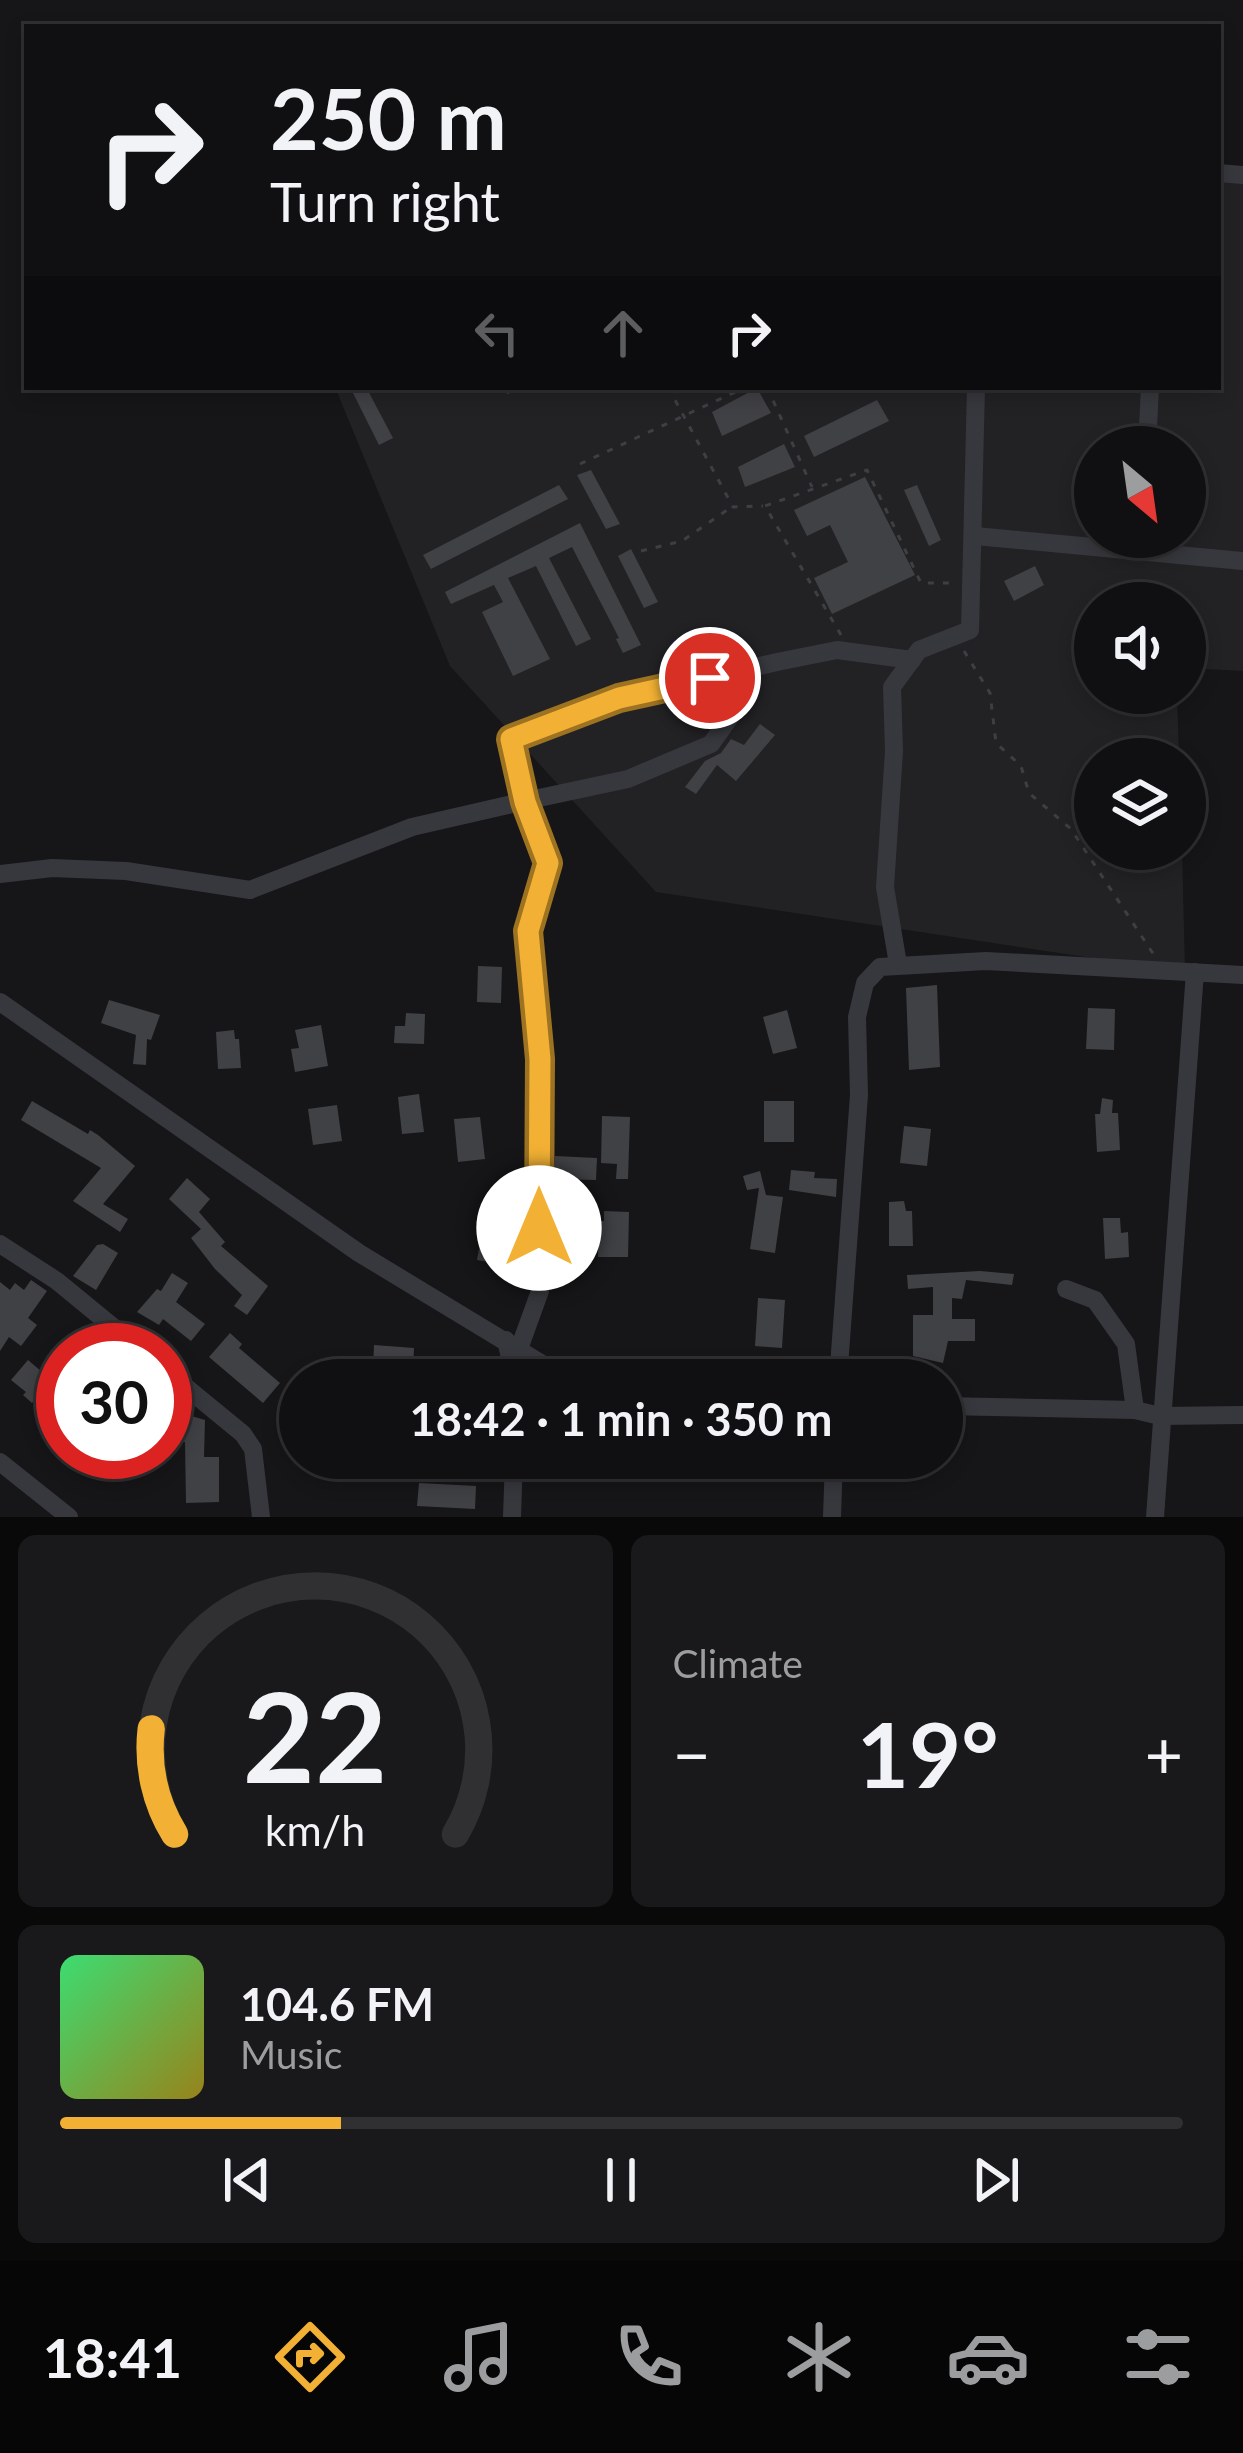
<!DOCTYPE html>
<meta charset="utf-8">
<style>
body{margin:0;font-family:Lato,sans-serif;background:#19191b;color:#f1f3f6;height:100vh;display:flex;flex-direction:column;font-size:45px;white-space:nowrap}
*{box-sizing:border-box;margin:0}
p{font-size:39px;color:#9c9d9f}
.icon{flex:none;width:66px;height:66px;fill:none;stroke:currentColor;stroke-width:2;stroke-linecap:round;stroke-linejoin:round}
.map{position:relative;height:1517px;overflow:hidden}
.panel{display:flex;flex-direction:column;gap:18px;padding:18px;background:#09090a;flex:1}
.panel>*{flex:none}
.guide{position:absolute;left:24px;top:24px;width:1197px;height:366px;border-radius:0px;box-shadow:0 6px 18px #0003,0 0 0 3px #303032;background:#101012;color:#f1f3f6;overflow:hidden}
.needle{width:78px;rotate:151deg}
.fabs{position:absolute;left:1074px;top:426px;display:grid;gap:24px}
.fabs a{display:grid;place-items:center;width:132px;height:132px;border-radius:50%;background:#101012;box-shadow:0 6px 18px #0003,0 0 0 3px #303032;font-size:60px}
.speed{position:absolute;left:36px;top:1323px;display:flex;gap:24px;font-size:60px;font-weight:700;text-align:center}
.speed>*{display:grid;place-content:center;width:156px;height:156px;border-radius:50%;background:#101012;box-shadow:0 6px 18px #0003,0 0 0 3px #303032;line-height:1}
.speed .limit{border:18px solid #d22;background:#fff;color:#111}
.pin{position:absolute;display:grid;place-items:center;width:102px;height:102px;color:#fff;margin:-51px;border:6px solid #fff;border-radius:50%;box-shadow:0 3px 12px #0007}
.me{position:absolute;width:132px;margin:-66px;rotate:0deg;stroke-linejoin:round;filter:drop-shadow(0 0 9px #0008)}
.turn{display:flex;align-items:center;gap:42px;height:252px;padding:0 48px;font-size:54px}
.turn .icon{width:156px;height:156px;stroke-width:2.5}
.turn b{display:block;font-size:84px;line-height:102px}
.lanes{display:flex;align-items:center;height:114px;padding:0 48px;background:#0003;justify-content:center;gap:60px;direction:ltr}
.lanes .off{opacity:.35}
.big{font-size:90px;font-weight:700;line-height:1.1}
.panel .widget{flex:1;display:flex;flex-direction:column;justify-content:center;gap:18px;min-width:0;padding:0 42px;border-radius:18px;background:#19191b}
.panel .dial{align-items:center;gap:0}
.dial svg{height:312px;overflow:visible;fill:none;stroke:#303032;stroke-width:7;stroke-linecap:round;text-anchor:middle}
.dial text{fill:#f1f3f6;stroke:none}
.song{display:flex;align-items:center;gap:36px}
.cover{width:144px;height:144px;border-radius:18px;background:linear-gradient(135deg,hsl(140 70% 55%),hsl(50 70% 35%))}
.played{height:12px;border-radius:6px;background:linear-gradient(90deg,#f2b134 25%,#303032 25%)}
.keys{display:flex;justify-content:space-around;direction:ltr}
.heat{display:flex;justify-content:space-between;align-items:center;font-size:66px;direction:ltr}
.panel .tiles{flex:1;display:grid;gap:18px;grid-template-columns:1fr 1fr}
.widget:last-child{grid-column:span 2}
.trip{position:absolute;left:279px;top:1359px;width:684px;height:120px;border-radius:60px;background:#101012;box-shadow:0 6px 18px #0003,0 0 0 3px #303032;font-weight:700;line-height:120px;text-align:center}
.menu{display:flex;height:192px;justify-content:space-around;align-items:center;background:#060607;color:#9c9d9f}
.menu .icon{width:84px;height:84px}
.menu .active{color:#f2b134}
.menu b{font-size:54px;color:#f1f3f6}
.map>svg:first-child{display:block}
.built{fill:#222225;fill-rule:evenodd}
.building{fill:#404145}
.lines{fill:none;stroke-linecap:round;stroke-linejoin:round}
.path{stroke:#3d3f44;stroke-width:3;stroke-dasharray:6 9;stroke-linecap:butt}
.minor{stroke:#37383d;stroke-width:18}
.route-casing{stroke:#9d7322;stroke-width:30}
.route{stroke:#f2b134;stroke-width:21}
</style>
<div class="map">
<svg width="1243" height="1517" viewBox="0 0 1243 1517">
<rect width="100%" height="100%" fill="#161618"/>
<path class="built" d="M 1218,176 L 1243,179 L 1243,671 L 1185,668 L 1185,603 L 1095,603 L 1095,693 L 1177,693 L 1179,759 L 1095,759 L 1095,849 L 1182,849 L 1185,972 L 656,892 L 450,666 L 335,387 L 1218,387 ZM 1095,447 L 1185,447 L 1185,537 L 1095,537 Z"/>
<g class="building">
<polygon points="350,387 366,387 393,438 379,445"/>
<polygon points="757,388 771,413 722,436 712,412"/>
<polygon points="877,400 889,421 814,457 804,436"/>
<polygon points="784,444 795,467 745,487 738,467"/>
<polygon points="591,470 620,524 606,529 577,475"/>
<polygon points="865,477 915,575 832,614 814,578 848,562 830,525 807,536 794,510"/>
<polygon points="559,485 568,499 431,569 423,555"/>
<polygon points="917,485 941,540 929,546 904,490"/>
<polygon points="580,523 641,645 623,653 616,639 619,638 572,547 549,558 591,639 576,646 536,566 508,578 550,659 513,676 482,612 503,602 494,585 451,604 445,592"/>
<polygon points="631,549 658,602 644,608 618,556"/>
<polygon points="1035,566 1044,585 1014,601 1004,581"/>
<polygon points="760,724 775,735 736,781 717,765 696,794 685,787 705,761 721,753 731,739 744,745"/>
<polygon points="478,966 502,967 501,1003 477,1002"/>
<polygon points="937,985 940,1067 909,1070 906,988"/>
<polygon points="109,1000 160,1015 151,1040 147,1039 146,1065 133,1064 136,1035 101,1023"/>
<polygon points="1088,1008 1115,1009 1114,1050 1086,1049"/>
<polygon points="787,1010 797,1048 773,1054 763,1017"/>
<polygon points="406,1013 425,1014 424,1044 394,1043 395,1026 405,1026"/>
<polygon points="321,1025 328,1066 295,1072 291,1049 299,1048 295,1030"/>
<polygon points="234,1030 235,1039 239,1039 241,1068 218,1069 216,1032"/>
<polygon points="419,1094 424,1132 402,1134 398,1097"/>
<polygon points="1102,1098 1113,1100 1112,1113 1118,1113 1120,1150 1097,1152 1095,1114 1100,1114"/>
<polygon points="32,1101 88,1134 90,1130 98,1135 135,1166 103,1204 128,1219 120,1232 73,1201 101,1168 21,1120"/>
<rect x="764" y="1101" width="30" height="41"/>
<polygon points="337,1105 342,1141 313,1145 308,1109"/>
<polygon points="602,1116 630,1117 628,1179 616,1179 617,1164 601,1163"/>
<polygon points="480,1117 485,1159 458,1162 454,1119"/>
<polygon points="904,1126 931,1129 927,1166 900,1163"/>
<polygon points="555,1156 597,1158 596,1180 554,1179"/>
<polygon points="791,1170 815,1172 814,1178 837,1179 836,1197 789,1190"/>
<polygon points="760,1171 766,1195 783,1197 775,1253 750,1249 759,1188 747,1190 743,1176"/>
<polygon points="187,1178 210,1199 199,1212 225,1242 221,1246 268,1286 247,1315 234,1306 242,1295 215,1269 191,1238 201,1229 169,1199"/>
<polygon points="904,1201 906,1211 912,1211 913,1246 889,1246 889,1202"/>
<polygon points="604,1211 629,1212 628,1257 598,1257 598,1221 604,1221"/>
<polygon points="1103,1218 1120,1218 1121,1233 1128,1232 1129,1257 1105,1259"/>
<polygon points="483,1226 505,1230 499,1264 477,1260"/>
<polygon points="103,1244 118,1253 96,1290 73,1276 97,1245"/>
<polygon points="980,1271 1014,1274 1012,1285 966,1280 962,1299 952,1298 952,1319 975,1319 975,1341 948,1341 943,1363 913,1356 913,1315 933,1315 933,1287 908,1289 907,1275"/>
<polygon points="172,1273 188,1283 176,1302 205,1324 191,1341 163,1319 159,1325 137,1312 157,1289 161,1291"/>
<polygon points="31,1280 47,1291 28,1318 37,1325 21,1346 9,1337 0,1351 0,1282 10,1290 15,1283 24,1290"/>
<polygon points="758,1298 785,1300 782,1348 755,1346"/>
<polygon points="230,1333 242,1344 239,1348 280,1383 263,1403 209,1357"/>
<polygon points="374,1345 414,1348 413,1371 373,1368"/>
<polygon points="28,1360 63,1390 63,1406 43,1389 32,1403 23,1395 26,1392 11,1380"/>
<polygon points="188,1415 205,1420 204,1457 219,1457 219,1502 186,1503 185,1442 173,1442 174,1419 188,1419"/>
<polygon points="419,1483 476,1486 475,1509 417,1506"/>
</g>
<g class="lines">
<g class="path">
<polyline points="668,387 733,507 763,506"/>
<polyline points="767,387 812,487"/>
<polyline points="507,393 520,387"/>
<polyline points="580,464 746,387"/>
<polyline points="641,551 682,541 730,508"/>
<polyline points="841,635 765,506 867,470 921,583 954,583"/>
<polyline points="964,651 990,693 996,743 1021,766 1029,793 1071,829 1154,955"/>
</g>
<g class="minor">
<polyline points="1218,173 1243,175"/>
<polyline points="1147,447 1150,387"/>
<polyline points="975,536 1243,561"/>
<polyline points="0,874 52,868 126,871 250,890 412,827 525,801 511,739 526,730 561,723 619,698 777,662 837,650 912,660"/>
<polyline points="898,964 885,887 894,751 892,687 919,650 970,630 976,387"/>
<polyline points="0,1002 359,1253 547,1367 587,1380"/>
<polyline points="0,1244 57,1281 141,1350"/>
<polyline points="1066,1289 1095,1300 1126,1344 1135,1410"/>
<polyline points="506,1340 515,1380"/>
<polyline points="519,1349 540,1291 540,1059 528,930 548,863 525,801 628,779 711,744 745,696 745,672"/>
<polyline points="165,1370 243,1434 253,1449 261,1517"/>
<polyline points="838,1380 859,1095 857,1017 865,983 880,967 986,961 1243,975"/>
<polyline points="942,1406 1135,1410 1160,1416 1243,1415"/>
<polyline points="0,1462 69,1517"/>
<polyline points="512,1517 514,1458"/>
<polyline points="832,1517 834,1458"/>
<polyline points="1155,1517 1195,972"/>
</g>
</g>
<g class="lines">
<g class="route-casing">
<polyline id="route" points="539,1228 540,1059 528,931 548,863 525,802 511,739 619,698 710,678"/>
</g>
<use href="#route" class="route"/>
</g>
</svg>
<div class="fabs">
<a><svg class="needle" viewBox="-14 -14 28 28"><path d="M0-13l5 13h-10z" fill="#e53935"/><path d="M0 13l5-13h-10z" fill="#9c9d9f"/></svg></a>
<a><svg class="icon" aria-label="sound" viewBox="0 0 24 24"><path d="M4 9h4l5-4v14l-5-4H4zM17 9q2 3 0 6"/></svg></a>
<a><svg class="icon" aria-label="layers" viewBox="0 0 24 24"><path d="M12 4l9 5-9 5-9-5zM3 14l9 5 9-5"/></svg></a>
</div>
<div class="speed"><div class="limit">30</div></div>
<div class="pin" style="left:710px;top:678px;background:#d93025"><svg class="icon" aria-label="arrive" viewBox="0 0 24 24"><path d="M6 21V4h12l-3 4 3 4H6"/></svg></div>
<svg class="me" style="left:539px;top:1228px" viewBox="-20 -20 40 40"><circle r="19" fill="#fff"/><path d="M0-13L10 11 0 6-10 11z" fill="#f2b134"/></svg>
<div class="trip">18:42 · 1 min · 350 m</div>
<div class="guide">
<div class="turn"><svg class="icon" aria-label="right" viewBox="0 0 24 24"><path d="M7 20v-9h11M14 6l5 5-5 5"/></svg><div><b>250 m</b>Turn right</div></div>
<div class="lanes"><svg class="icon off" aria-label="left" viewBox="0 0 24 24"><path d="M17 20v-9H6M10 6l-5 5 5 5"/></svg><svg class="icon off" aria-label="ahead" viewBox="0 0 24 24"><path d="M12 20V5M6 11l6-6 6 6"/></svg><svg class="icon" aria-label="right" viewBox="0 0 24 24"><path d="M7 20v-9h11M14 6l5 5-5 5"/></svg></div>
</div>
</div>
<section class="panel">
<div class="tiles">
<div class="widget dial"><svg viewBox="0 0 100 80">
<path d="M14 69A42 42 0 1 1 86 69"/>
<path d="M14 69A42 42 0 0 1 8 42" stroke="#f2b134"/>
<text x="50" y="56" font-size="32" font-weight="700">22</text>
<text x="50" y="72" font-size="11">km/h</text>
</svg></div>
<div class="widget"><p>Climate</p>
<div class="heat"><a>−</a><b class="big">19°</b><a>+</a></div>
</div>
<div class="widget">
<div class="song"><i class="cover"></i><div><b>104.6 FM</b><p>Music</p></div></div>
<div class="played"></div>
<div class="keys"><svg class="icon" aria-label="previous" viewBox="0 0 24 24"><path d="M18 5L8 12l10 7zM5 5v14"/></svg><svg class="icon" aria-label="pause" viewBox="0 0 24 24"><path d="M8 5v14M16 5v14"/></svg><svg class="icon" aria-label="next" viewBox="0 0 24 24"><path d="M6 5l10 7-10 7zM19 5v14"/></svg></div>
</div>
</div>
</section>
<nav class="menu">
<b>18:41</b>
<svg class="icon active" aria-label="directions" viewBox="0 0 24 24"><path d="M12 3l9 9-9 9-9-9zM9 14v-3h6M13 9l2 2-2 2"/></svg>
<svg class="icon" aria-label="music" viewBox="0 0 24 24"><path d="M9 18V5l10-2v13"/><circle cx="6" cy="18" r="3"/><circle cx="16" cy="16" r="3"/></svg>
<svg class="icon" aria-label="phone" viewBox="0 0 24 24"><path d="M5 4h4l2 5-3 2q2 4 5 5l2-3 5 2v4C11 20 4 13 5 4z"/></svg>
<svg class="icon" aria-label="climate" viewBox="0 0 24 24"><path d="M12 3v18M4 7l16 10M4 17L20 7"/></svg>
<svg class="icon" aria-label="car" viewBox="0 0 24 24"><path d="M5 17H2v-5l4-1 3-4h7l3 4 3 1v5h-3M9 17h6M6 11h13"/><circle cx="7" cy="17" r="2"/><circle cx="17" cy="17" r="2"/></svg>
<svg class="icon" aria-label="filters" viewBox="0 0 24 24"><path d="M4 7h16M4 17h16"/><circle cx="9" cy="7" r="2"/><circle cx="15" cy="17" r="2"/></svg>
</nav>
